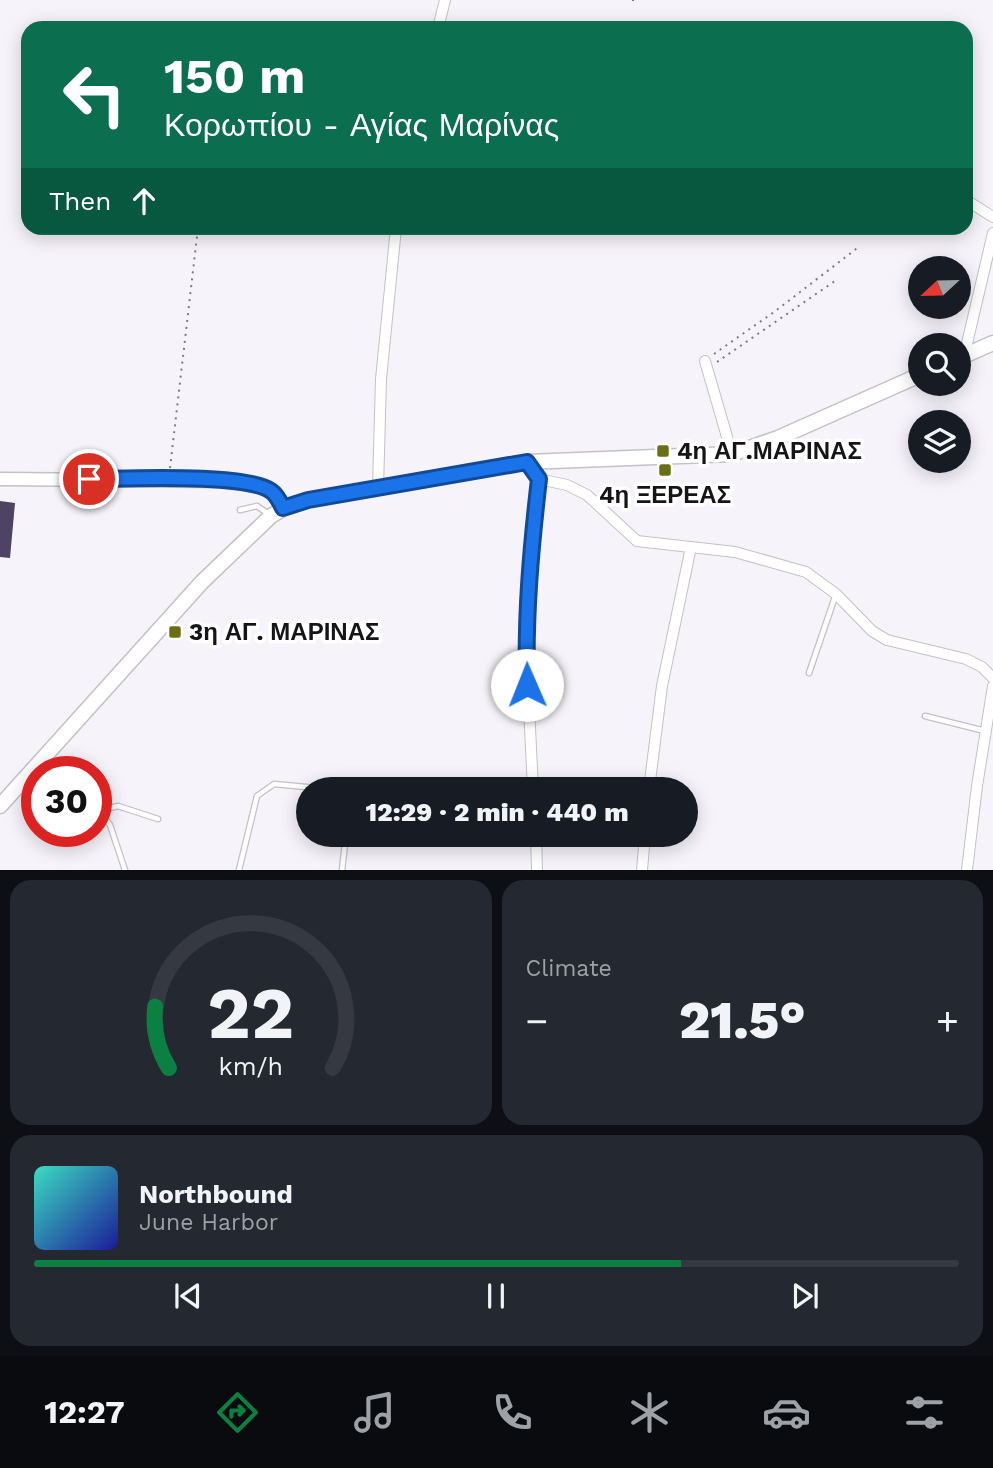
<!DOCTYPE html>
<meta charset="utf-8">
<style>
body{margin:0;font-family:"Work Sans",sans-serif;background:#242831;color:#f1f3f6;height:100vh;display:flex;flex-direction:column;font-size:26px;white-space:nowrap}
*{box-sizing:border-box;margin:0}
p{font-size:23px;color:#9ea1a6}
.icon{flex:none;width:38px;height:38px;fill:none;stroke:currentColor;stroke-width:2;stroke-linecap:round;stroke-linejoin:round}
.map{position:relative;height:870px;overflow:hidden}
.drawer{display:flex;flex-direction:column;gap:10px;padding:10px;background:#0d0f14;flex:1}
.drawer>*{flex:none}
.hud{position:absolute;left:21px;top:21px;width:952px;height:214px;border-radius:21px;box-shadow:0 4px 18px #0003;background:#0b6e4f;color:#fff;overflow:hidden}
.needle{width:46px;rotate:248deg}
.buttons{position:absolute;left:908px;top:256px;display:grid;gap:14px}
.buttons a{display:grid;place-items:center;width:63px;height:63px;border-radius:50%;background:#171b24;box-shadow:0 4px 18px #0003;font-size:35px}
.speed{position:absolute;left:21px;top:756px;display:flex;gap:14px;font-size:35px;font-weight:700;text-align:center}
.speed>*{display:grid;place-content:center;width:91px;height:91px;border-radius:50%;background:#171b24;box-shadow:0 4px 18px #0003;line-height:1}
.speed .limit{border:10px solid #d22;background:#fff;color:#111}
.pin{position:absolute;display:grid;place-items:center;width:60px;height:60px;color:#fff;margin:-30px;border:4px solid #fff;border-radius:50%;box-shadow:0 2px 7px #0007}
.me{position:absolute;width:77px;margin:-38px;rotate:359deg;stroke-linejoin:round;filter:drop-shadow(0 0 5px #0008)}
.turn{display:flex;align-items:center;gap:24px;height:147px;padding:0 28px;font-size:32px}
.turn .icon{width:91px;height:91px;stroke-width:2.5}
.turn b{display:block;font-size:49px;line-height:60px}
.then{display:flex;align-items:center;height:66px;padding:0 28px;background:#0003;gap:14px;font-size:26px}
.big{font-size:52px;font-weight:800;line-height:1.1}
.drawer .card{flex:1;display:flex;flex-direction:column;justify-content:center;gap:10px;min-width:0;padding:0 24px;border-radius:21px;background:#242831}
.drawer .dial{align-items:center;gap:0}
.dial svg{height:182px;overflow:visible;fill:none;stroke:#363941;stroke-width:7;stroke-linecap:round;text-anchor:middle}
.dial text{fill:#f1f3f6;stroke:none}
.song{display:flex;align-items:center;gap:21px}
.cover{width:84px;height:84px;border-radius:10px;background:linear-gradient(135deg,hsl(170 70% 55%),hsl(240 70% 35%))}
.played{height:7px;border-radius:4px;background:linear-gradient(90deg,#0b8043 70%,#363941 70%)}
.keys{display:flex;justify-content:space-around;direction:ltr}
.heat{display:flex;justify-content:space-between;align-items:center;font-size:38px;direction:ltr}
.drawer .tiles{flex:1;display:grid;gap:10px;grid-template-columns:1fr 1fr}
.card:last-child{grid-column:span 2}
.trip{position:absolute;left:296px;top:777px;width:402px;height:70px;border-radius:35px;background:#171b24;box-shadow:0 4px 18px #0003;font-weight:800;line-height:70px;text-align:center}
.tabs{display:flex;height:112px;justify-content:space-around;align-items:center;background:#090b0e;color:#9ea1a6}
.tabs .icon{width:49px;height:49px}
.tabs .on{color:#0b8043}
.tabs b{font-size:32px;color:#f1f3f6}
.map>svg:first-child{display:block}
.building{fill:#4e4362}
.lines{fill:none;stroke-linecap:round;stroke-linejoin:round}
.service-casing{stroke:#c3c1c7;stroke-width:7}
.minor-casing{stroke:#c3c1c7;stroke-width:12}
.tertiary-casing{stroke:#c3c1c7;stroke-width:15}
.secondary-casing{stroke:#c3c1c7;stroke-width:17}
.path{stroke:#7c7b7f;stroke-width:2;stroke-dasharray:2 5;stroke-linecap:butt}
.service{stroke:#fff;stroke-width:4.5}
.minor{stroke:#fff;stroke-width:10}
.tertiary{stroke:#fff;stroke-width:12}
.secondary{stroke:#fff;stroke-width:14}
.route-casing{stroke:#114b97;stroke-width:18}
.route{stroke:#1a73e8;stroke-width:12}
.poi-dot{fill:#6a6f15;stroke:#fff;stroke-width:2.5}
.labels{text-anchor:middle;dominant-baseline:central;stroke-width:7;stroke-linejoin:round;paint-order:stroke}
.poi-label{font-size:24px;font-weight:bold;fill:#151416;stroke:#fff;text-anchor:start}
</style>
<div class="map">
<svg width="993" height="870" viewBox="0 0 993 870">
<rect width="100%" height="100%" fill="#f6f4fa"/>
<polygon class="building" points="0,501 15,503 10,558 0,557"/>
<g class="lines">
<g class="service-casing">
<g id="service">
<polyline points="240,510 257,506 270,515"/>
<polyline points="809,673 836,594"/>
<polyline points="925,716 985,731"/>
<polyline points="19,790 37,792"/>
<polyline points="96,805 110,825 125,870"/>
<polyline points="101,810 118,806 158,819"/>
<polyline points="239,870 257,796 274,784 327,789"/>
<polyline points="342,870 346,835"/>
</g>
</g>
<g class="minor-casing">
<g id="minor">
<polyline points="438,28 445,0"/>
<polyline points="966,200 993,217"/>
<polyline points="964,356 993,233"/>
<polyline points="705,361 732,454"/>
<polyline points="527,462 539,479 567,485 587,495 637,541 735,552 806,572 836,594 872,631 887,640 966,659 982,667 993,678"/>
<polyline points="378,488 381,379 396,228"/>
<polyline points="533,789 525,625 528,568 539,479"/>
<polyline points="649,789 662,686 691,547"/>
<polyline points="536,835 537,870"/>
<polyline points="642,870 645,835"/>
<polyline points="967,870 977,786 993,686"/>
</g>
</g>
<g class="tertiary-casing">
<polyline id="tertiary" points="0,479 229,481 268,489 274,493 283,508"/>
</g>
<g class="secondary-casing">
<g id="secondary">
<polyline points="959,358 993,343"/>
<polyline points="0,806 202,582 271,516 284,508 308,500 527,462 732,454 778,438 920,375"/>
</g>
</g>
<g class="path">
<polyline points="632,0 637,0"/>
<polyline points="714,354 774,312 860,246"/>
<polyline points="717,362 835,281"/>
<polyline points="170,468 198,228"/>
</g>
<use href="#service" class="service"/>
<use href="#minor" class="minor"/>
<use href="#tertiary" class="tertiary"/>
<use href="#secondary" class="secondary"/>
</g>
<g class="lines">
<g class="route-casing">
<path id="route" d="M 89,479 C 125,479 246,473 271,491 C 277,495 280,502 283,508 L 308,500 L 527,462 L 539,479 C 531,548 525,615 527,685"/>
</g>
<use href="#route" class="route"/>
</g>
<g class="poi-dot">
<rect x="656" y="444" width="14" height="14" rx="3.5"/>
<rect x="658" y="463" width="14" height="14" rx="3.5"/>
<rect x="168" y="625" width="14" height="14" rx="3.5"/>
</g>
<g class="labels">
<g class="poi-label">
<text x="677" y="451">4η ΑΓ.ΜΑΡΙΝΑΣ</text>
<text x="665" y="495" text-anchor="middle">4η ΞΕΡΕΑΣ</text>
<text x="189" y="632">3η ΑΓ. ΜΑΡΙΝΑΣ</text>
</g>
</g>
</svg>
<div class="buttons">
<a><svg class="needle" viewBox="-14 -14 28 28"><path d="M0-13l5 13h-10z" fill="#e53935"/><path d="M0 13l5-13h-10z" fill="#9ea1a6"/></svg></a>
<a><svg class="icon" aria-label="search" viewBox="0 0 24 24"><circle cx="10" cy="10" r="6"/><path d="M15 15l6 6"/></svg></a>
<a><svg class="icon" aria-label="layers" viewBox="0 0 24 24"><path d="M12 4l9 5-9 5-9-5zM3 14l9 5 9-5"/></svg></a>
</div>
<div class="speed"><div class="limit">30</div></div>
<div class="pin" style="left:89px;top:479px;background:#d93025"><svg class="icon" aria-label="arrive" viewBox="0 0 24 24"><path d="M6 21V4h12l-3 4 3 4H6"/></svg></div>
<svg class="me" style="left:527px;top:685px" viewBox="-20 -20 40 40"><circle r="19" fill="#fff"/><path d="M0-13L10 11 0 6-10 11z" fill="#1a73e8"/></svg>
<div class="trip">12:29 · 2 min · 440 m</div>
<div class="hud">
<div class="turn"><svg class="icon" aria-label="left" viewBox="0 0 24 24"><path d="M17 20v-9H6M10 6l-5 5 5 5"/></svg><div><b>150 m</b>Κορωπίου - Αγίας Μαρίνας</div></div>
<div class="then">Then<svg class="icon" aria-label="ahead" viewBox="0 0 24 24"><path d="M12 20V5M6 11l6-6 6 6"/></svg></div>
</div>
</div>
<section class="drawer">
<div class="tiles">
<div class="card dial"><svg viewBox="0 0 100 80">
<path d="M14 69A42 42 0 1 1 86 69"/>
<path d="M14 69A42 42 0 0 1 8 42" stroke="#0b8043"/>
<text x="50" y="56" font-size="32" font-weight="700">22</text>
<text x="50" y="72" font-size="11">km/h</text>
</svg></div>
<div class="card"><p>Climate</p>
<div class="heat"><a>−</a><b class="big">21.5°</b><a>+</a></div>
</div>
<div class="card">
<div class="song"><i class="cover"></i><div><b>Northbound</b><p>June Harbor</p></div></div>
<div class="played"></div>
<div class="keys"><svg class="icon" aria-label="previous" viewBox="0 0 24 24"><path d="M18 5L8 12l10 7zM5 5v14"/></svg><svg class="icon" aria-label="pause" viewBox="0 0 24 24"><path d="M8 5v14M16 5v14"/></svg><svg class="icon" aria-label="next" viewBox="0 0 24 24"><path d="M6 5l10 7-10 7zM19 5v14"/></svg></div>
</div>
</div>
</section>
<nav class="tabs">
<b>12:27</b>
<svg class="icon on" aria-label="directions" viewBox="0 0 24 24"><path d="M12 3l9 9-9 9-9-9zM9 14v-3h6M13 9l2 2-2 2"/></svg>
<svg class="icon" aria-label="music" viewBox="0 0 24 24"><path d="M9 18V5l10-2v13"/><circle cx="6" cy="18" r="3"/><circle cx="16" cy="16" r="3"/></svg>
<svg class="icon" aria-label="phone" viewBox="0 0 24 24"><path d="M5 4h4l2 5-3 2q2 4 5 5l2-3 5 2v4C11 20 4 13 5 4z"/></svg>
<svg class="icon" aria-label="climate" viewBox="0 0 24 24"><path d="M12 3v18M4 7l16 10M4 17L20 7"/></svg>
<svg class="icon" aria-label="car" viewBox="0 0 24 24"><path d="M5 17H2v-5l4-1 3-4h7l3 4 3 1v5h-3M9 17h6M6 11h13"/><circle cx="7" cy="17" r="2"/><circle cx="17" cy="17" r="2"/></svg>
<svg class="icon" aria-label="filters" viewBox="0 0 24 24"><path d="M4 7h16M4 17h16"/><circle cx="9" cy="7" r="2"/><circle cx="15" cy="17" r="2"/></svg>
</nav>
